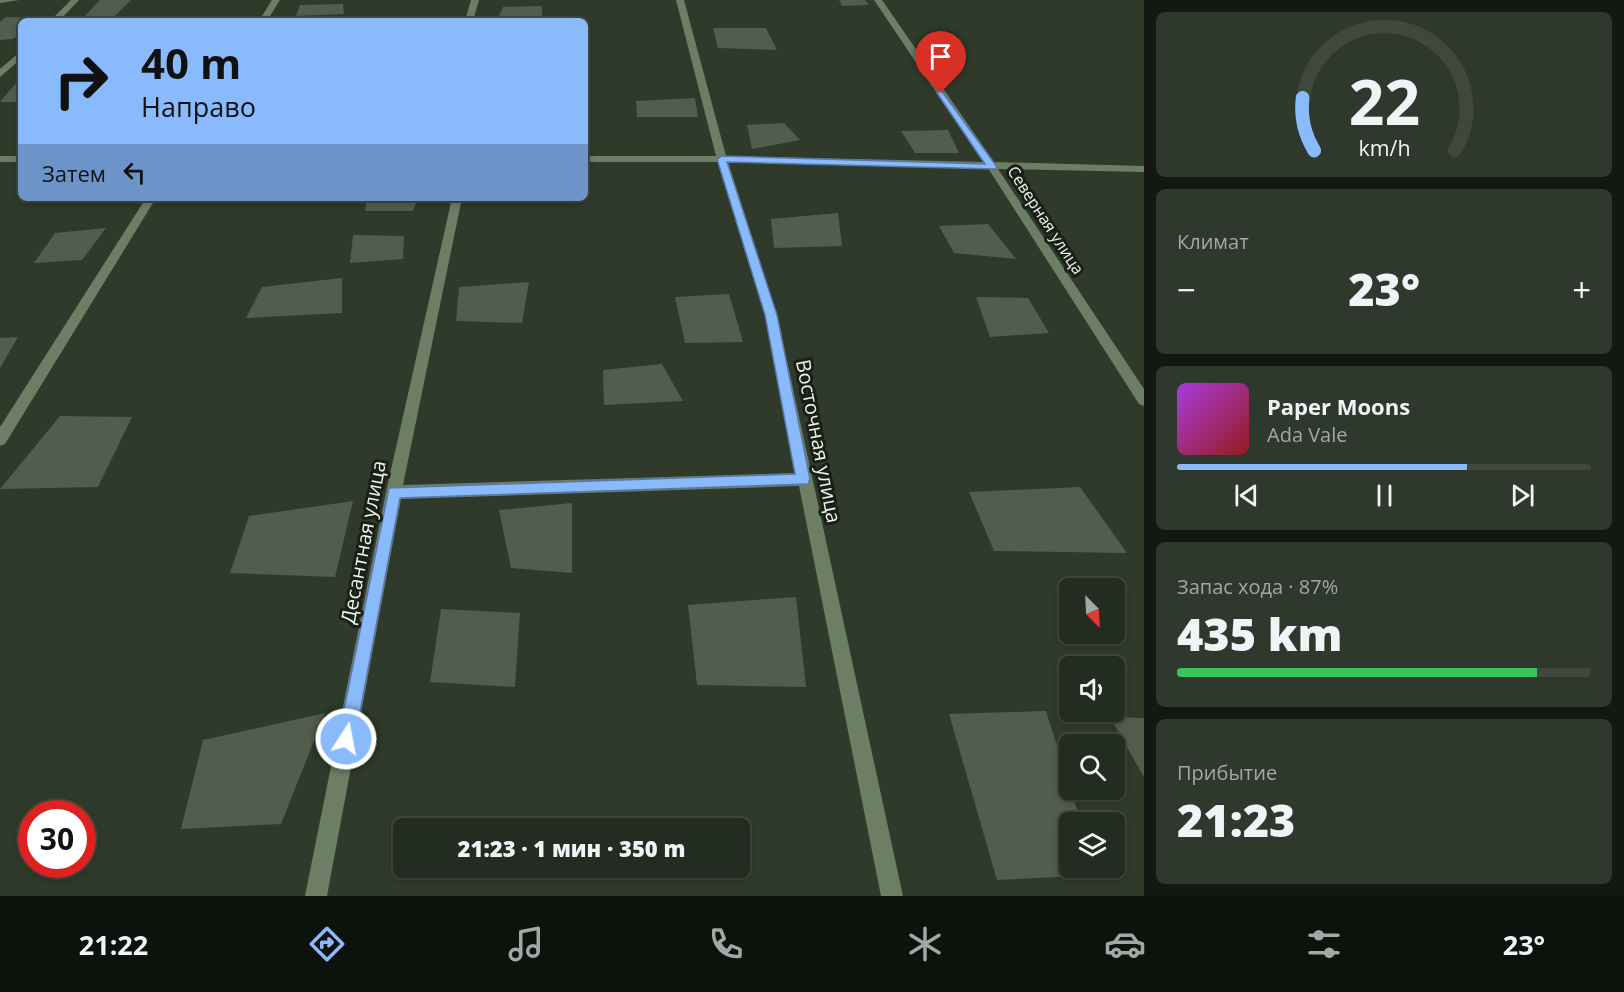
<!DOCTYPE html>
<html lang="ru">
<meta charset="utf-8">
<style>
body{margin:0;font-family:"Open Sans",sans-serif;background:#2f382d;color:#f1f3f6;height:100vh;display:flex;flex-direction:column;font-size:22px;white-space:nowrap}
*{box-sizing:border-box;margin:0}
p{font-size:20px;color:#a3a7a5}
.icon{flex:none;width:33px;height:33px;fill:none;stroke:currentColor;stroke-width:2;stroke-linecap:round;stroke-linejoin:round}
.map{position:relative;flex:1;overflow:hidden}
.details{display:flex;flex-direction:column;gap:12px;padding:12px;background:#131812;width:480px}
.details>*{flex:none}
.banner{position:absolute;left:18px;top:18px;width:570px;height:183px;border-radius:9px;box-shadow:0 3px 9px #0003,0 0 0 2px #40483e;background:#89bafc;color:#111;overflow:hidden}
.needle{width:39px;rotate:156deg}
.tools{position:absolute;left:1059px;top:578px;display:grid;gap:12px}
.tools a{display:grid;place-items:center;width:66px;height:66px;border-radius:9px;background:#232c20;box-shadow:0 3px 9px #0003,0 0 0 2px #40483e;font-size:30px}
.speed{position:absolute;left:18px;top:800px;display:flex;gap:12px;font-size:30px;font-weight:700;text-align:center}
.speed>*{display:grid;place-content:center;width:78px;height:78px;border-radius:50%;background:#232c20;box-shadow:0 3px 9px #0003,0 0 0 2px #40483e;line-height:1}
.speed .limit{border:9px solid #d22;background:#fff;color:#111}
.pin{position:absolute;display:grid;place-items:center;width:51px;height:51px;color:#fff;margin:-62px -26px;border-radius:50% 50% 50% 0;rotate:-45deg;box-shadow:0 0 6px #0007}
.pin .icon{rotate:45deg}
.me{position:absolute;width:66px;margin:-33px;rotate:11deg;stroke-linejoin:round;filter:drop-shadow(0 0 4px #0008)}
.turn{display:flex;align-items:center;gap:21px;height:126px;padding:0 24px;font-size:27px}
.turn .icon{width:78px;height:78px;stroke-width:2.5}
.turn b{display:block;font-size:42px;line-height:51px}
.then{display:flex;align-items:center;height:57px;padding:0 24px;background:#0003;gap:12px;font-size:22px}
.big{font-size:45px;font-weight:800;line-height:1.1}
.details .tile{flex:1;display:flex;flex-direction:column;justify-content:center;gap:9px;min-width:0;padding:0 21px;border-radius:9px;background:#2f382d}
.details .dial{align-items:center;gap:0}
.dial svg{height:156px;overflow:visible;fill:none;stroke:#40483e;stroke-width:7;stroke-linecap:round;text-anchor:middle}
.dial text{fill:#f1f3f6;stroke:none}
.song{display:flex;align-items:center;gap:18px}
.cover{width:72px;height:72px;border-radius:9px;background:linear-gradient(135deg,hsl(280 70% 55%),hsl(0 70% 35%))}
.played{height:6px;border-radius:3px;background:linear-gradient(90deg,#89bafc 70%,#40483e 70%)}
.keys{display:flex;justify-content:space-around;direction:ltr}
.heat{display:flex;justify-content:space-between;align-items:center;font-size:33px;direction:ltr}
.charge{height:9px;border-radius:4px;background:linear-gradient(90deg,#34c759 87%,#40483e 0)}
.trip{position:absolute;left:393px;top:818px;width:357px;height:60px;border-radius:9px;background:#232c20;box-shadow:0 3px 9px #0003,0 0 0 2px #40483e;font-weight:800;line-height:60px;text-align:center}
.dock{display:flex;height:96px;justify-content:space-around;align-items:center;background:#0e120d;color:#a3a7a5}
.dock .icon{width:42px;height:42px}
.dock .on{color:#89bafc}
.dock b{font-size:27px;color:#f1f3f6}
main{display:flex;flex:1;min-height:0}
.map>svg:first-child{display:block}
.building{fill:#525d4d}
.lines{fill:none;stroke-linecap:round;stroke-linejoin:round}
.minor{fill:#6c7e63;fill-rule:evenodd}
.route{fill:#89bafc;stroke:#5979a4;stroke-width:1.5}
.labels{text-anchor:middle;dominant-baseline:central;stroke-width:6;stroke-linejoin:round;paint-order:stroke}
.far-street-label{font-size:16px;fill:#edf4ea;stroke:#1a1f18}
.street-label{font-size:20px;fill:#edf4ea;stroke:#1a1f18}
</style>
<main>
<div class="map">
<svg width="1144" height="896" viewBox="0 0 1144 896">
<rect width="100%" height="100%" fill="#2f3a2a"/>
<g class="building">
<polygon points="100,0 131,0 112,19 82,19"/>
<polygon points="839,0 865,0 869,5 842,6"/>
<polygon points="343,4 344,14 296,16 300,5"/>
<polygon points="542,6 542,16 499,16 503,7"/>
<polygon points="6,17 40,18 35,21 21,21 21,33 13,39 0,40 0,22"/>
<polygon points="713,28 766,28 777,50 718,48"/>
<polygon points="17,82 21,82 21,102 0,102"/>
<polygon points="695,98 698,117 637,117 636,101"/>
<polygon points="784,123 800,140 752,149 747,125"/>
<polygon points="948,130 959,153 915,153 901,131"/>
<polygon points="367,198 418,198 413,211 365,211"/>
<polygon points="838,213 842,246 774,248 771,219"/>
<polygon points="988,224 1016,259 954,253 939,226"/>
<polygon points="106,228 82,260 34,263 55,233"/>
<polygon points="353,235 404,236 403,259 350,263"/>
<polygon points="342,278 342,313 246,318 262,287"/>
<polygon points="529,282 522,323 456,321 459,287"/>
<polygon points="729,294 743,342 685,343 675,297"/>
<polygon points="976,297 1028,298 1049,333 990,337"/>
<polygon points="18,337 0,368 0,338"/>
<polygon points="662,364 683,401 604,405 603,370"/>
<polygon points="60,416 132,417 98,487 0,489"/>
<polygon points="1080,487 1127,553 994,551 969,492"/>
<polygon points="353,501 335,577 230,573 249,516"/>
<polygon points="572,503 572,573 511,568 499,510"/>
<polygon points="796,597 806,687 697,685 688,605"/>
<polygon points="441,609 520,613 515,687 430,682"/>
<polygon points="1046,711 1081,822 1070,822 1070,867 1095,867 1097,875 997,880 949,714"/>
<polygon points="325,713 281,824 181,829 203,740"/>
<polygon points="1110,717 1144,718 1144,777"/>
</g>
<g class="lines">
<g class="minor">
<polygon points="0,0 19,0 0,3"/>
<polygon points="71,0 79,0 59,21 50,21"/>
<polygon points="272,0 280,0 267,21 259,21"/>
<polygon points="471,0 479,0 473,21 465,21"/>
<polygon points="676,0 684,0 726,156 983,162 874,0 882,0 994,162 1144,166 1144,172 998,169 1144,389 1144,406 1139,404 988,168 728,162 777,315 903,896 881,896 799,486 401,499 327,896 305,896 386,492 452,198 462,198 403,485 796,473 765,315 718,162 585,162 585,156 716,156"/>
<polygon points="21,51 21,59 0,77 0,69"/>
<rect x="0" y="156" width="21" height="6"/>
<polygon points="146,198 156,198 5,444 0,446 0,427"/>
</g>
</g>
<polygon class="route" points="941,90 997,167 995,169 727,162 777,315 810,479 808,484 400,498 355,739 353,745 346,748 340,745 338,739 389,488 795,474 765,315 717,159 722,156 985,164 937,93"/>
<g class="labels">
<g class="far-street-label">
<text transform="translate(1046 220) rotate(57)">Северная улица</text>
</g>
<g class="street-label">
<text transform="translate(819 441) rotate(79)">Восточная улица</text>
<text transform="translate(363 542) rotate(-79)">Десантная улица</text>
</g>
</g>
</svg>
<div class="tools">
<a><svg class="needle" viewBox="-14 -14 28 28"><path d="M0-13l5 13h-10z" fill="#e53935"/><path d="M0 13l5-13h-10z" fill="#a3a7a5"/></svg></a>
<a><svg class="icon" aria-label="sound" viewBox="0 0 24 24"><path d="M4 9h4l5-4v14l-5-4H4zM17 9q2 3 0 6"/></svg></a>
<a><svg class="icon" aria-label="search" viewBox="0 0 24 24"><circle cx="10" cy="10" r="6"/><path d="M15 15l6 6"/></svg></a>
<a><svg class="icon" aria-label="layers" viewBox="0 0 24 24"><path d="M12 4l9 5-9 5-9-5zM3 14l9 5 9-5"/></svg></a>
</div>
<div class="speed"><div class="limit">30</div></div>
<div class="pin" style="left:941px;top:93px;background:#d93025"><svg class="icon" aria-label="arrive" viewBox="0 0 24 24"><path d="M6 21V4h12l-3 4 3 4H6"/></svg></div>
<svg class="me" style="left:346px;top:739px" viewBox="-20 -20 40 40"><circle r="17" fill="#89bafc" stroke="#fff" stroke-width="3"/><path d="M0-11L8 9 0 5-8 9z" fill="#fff"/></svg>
<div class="trip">21:23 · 1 мин · 350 m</div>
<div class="banner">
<div class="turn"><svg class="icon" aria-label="right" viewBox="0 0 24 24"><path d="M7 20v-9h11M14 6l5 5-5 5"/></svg><div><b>40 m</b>Направо</div></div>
<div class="then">Затем<svg class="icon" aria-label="left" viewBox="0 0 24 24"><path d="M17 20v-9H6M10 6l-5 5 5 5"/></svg></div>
</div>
</div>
<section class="details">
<div class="tile dial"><svg viewBox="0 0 100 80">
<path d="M14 69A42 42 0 1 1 86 69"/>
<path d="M14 69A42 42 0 0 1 8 42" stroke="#89bafc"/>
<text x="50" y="56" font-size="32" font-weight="700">22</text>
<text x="50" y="72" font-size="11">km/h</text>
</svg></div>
<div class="tile"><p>Климат</p>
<div class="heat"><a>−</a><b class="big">23°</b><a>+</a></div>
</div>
<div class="tile">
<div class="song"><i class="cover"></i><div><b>Paper Moons</b><p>Ada Vale</p></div></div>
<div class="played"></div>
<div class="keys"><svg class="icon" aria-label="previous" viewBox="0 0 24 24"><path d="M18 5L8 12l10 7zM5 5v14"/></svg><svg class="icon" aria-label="pause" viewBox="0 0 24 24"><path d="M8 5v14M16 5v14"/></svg><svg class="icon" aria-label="next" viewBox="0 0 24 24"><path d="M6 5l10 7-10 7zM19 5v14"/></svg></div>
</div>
<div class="tile"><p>Запас хода · 87%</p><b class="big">435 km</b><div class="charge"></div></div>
<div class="tile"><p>Прибытие</p><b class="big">21:23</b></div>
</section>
</main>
<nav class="dock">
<b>21:22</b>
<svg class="icon on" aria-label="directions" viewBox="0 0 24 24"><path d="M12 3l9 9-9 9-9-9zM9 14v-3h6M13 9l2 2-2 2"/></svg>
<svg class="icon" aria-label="music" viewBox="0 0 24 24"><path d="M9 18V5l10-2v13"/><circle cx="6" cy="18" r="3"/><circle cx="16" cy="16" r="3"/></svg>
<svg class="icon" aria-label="phone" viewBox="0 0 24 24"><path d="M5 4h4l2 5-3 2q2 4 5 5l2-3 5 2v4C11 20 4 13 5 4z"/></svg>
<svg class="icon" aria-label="climate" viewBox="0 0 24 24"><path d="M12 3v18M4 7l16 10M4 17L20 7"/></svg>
<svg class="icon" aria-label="car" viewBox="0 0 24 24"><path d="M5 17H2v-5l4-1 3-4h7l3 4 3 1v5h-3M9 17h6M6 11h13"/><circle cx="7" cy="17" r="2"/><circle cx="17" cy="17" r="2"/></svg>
<svg class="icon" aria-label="filters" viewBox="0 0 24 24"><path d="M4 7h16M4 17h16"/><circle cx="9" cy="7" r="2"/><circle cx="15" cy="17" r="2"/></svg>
<b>23°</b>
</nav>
